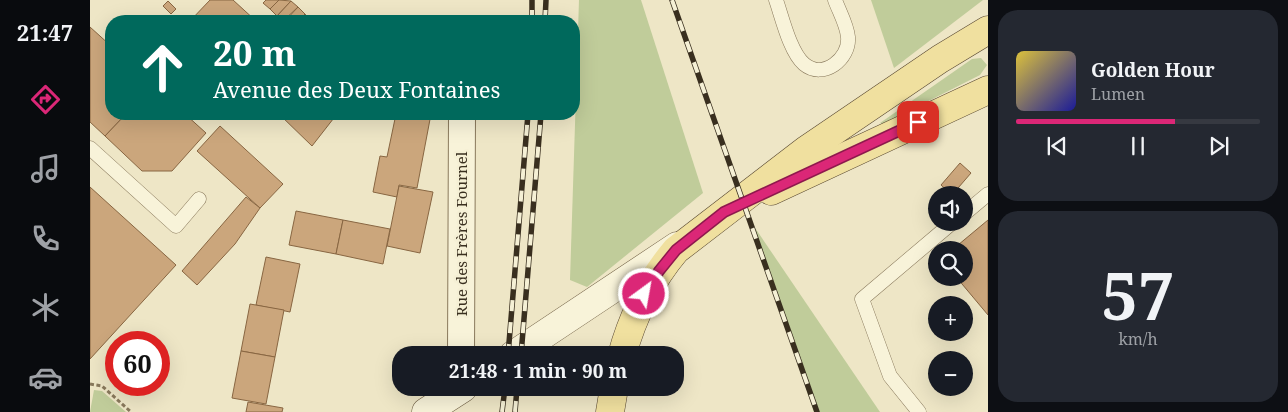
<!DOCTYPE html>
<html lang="fr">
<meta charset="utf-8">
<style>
body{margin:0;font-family:"Noto Serif",serif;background:#242831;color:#f1f3f6;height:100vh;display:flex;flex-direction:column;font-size:19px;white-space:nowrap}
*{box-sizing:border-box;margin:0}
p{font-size:16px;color:#9ea1a6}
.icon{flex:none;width:28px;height:28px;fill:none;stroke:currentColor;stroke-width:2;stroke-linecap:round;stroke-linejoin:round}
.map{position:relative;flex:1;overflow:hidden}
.side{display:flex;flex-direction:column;gap:10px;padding:10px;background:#0d0f14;width:300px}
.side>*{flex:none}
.guide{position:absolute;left:15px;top:15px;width:475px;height:105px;border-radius:20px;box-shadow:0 5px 20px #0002;background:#00695c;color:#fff;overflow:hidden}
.tools{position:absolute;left:838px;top:186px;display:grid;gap:10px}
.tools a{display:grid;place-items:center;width:45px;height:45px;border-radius:50%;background:#171b24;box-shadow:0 5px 20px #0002;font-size:25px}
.speed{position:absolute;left:15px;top:331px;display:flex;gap:10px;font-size:25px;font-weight:700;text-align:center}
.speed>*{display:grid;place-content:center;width:65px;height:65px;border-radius:50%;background:#171b24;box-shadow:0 5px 20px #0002;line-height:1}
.speed .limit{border:8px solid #d22;background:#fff;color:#111}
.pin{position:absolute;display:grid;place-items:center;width:42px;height:42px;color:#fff;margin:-21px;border-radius:10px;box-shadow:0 2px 8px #0006}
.me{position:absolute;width:55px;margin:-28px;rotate:32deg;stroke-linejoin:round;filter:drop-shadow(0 0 4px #0008)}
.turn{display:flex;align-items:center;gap:18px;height:105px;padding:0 25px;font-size:22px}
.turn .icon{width:65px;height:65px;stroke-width:2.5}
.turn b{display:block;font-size:35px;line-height:42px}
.side .card{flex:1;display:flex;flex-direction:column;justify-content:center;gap:8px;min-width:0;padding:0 18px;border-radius:20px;background:#242831}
.side .dial{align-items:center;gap:0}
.dial b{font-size:65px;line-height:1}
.song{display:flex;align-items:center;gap:15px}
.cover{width:60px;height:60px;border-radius:8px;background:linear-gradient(135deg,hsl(50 70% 55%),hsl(240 70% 35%))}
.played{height:5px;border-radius:2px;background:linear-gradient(90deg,#db2777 65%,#363941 65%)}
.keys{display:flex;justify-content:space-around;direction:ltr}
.trip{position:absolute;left:302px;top:346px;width:292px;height:50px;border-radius:20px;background:#171b24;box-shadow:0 5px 20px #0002;font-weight:700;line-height:50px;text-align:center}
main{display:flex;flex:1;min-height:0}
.tab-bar{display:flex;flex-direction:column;width:90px;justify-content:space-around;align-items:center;background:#090b0e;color:#9ea1a6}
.tab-bar .icon{width:35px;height:35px}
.tab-bar .on{color:#db2777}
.tab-bar b{font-size:22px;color:#f1f3f6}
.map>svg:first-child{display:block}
.green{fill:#c0cc9a}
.building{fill:#cba67c;stroke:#886642}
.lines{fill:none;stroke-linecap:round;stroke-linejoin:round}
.lane-casing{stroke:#89795c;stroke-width:15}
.street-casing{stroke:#89795c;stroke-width:28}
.secondary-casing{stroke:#6b5a3f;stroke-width:29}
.primary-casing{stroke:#574630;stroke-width:29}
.path{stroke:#89795c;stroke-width:3;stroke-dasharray:4 2.5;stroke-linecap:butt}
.lane{stroke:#f8f3d9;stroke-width:14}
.street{stroke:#f8f3d9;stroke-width:26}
.secondary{stroke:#f8f3d9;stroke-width:28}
.primary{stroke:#f0e09f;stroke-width:28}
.rail-casing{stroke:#392f1f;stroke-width:5.5}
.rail{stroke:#f5f0d5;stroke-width:4;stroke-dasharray:11;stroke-linecap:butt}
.route-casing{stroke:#8e194d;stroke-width:12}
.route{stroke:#db2777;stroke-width:9}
.labels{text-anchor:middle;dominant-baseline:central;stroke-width:5;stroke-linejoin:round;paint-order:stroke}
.street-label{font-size:15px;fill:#392f1f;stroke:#f5f0d5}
</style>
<main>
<nav class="tab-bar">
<b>21:47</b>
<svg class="icon on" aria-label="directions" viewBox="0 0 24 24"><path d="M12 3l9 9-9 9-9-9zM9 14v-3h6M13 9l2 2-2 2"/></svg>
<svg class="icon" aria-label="music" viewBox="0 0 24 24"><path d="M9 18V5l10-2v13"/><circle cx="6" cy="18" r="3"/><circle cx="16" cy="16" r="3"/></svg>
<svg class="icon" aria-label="phone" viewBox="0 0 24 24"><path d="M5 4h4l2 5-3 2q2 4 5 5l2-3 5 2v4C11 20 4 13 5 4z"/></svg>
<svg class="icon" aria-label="climate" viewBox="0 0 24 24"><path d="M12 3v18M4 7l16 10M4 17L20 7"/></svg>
<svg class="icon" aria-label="car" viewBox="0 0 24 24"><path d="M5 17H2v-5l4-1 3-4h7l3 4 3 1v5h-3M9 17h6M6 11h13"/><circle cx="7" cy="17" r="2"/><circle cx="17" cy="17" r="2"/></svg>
</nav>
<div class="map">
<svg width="898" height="412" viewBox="0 0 898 412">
<rect width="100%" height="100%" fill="#eee6c6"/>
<g class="green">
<polygon points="489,0 551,0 613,193 497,287 480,280"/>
<polygon points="781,0 893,0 804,68"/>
<polygon points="891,58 897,65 890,75 793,124 790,123 882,59"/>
<polygon points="659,219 790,412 724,412"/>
<polygon points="4,390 12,391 36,412 0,412"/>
</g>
<g class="building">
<polygon points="120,0 143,0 166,21 100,21"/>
<polygon points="176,0 189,0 180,9 173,3"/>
<polygon points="189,0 201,1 187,16 180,9"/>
<polygon points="78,1 86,9 81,14 73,6"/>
<polygon points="201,1 208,7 193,21 187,16"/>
<polygon points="208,7 215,14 208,21 195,21"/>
<polygon points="215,14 221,21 208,21"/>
<polygon points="0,27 21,46 21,114 36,114 15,136 0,122"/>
<polygon points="36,114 95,114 116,133 82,171 52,171 15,136"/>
<polygon points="189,114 247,114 222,146"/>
<polygon points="306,114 341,114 327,188 309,185 307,197 283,192 290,156 297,157"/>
<polygon points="130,126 193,184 170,208 107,151"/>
<polygon points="870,163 881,173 862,195 851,185"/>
<polygon points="309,186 343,192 330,253 297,246"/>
<polygon points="0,187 86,265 0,359"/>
<polygon points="156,197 170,208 145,244 107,285 92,271"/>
<polygon points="206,211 253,220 246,254 199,245"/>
<polygon points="253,220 300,229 293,264 246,254"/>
<polygon points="898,220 898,315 867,278 874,278 874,250 862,250"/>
<polygon points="176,257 210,264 200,312 166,305"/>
<polygon points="160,304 194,310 185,357 151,351"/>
<polygon points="151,351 185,357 176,404 142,398"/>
<polygon points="158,402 193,408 192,412 156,412"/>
</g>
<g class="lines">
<g class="lane-casing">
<g id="lane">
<path d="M 686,0 C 692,17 700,52 714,64 C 733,80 760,59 758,37 C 757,25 749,11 745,0"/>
<polyline points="0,148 86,226 109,199"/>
<polyline points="874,214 898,194"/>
<polyline points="829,412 800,376 772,299 863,222"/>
</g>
</g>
<g class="street-casing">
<polyline id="street" points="371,355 372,114"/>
</g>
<g class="secondary-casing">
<g id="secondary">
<polyline points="423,355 587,246"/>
<polyline points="336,412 373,388"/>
</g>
</g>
<g class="primary-casing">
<g id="primary">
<polyline points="681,191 898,90"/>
<path d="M 532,355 C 543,315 559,282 586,250 L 716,150 L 850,59 L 898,30"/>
<polyline points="520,412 524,388"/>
</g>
</g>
<polyline class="path" points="0,384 12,386 41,412"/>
<use href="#lane" class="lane"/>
<use href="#street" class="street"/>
<use href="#secondary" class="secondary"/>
<use href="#primary" class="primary"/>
<g class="rail-casing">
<g id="rail">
<polyline points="582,0 727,412"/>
<polyline points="442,21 442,0"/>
<polyline points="455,21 456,0"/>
<polyline points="418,355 438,114"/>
<polyline points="431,355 451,114"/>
<polyline points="412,412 415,388"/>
<polyline points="425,412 427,388"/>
</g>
</g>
<use href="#rail" class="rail"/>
</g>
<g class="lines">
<g class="route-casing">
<polyline id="route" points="554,294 569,271 586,250 634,212 828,122"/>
</g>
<use href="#route" class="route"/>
</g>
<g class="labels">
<g class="street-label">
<text transform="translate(371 234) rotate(-90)">Rue des Frères Fournel</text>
</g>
</g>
</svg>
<div class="tools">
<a><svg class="icon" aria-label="sound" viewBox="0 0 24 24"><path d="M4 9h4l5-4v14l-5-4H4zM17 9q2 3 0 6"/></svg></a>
<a><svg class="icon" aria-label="search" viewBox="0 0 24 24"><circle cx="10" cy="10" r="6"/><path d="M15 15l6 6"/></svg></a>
<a>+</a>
<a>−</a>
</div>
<div class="speed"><div class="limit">60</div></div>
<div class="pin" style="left:828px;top:122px;background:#d93025"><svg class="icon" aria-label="arrive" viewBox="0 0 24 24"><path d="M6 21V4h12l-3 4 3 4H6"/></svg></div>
<svg class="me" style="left:554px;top:294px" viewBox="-20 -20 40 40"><circle r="17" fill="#db2777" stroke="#fff" stroke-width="3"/><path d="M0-11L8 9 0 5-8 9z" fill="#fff"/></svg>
<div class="trip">21:48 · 1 min · 90 m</div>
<div class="guide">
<div class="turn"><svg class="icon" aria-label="ahead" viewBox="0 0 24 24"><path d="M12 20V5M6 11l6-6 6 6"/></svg><div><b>20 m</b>Avenue des Deux Fontaines</div></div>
</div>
</div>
<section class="side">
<div class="card">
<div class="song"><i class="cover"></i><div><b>Golden Hour</b><p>Lumen</p></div></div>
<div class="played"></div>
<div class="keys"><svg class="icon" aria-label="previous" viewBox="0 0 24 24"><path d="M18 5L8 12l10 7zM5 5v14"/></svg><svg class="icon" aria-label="pause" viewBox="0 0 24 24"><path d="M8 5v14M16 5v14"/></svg><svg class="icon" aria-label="next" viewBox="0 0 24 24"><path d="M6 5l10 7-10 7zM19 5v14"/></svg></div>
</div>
<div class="card dial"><b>57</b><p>km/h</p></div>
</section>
</main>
